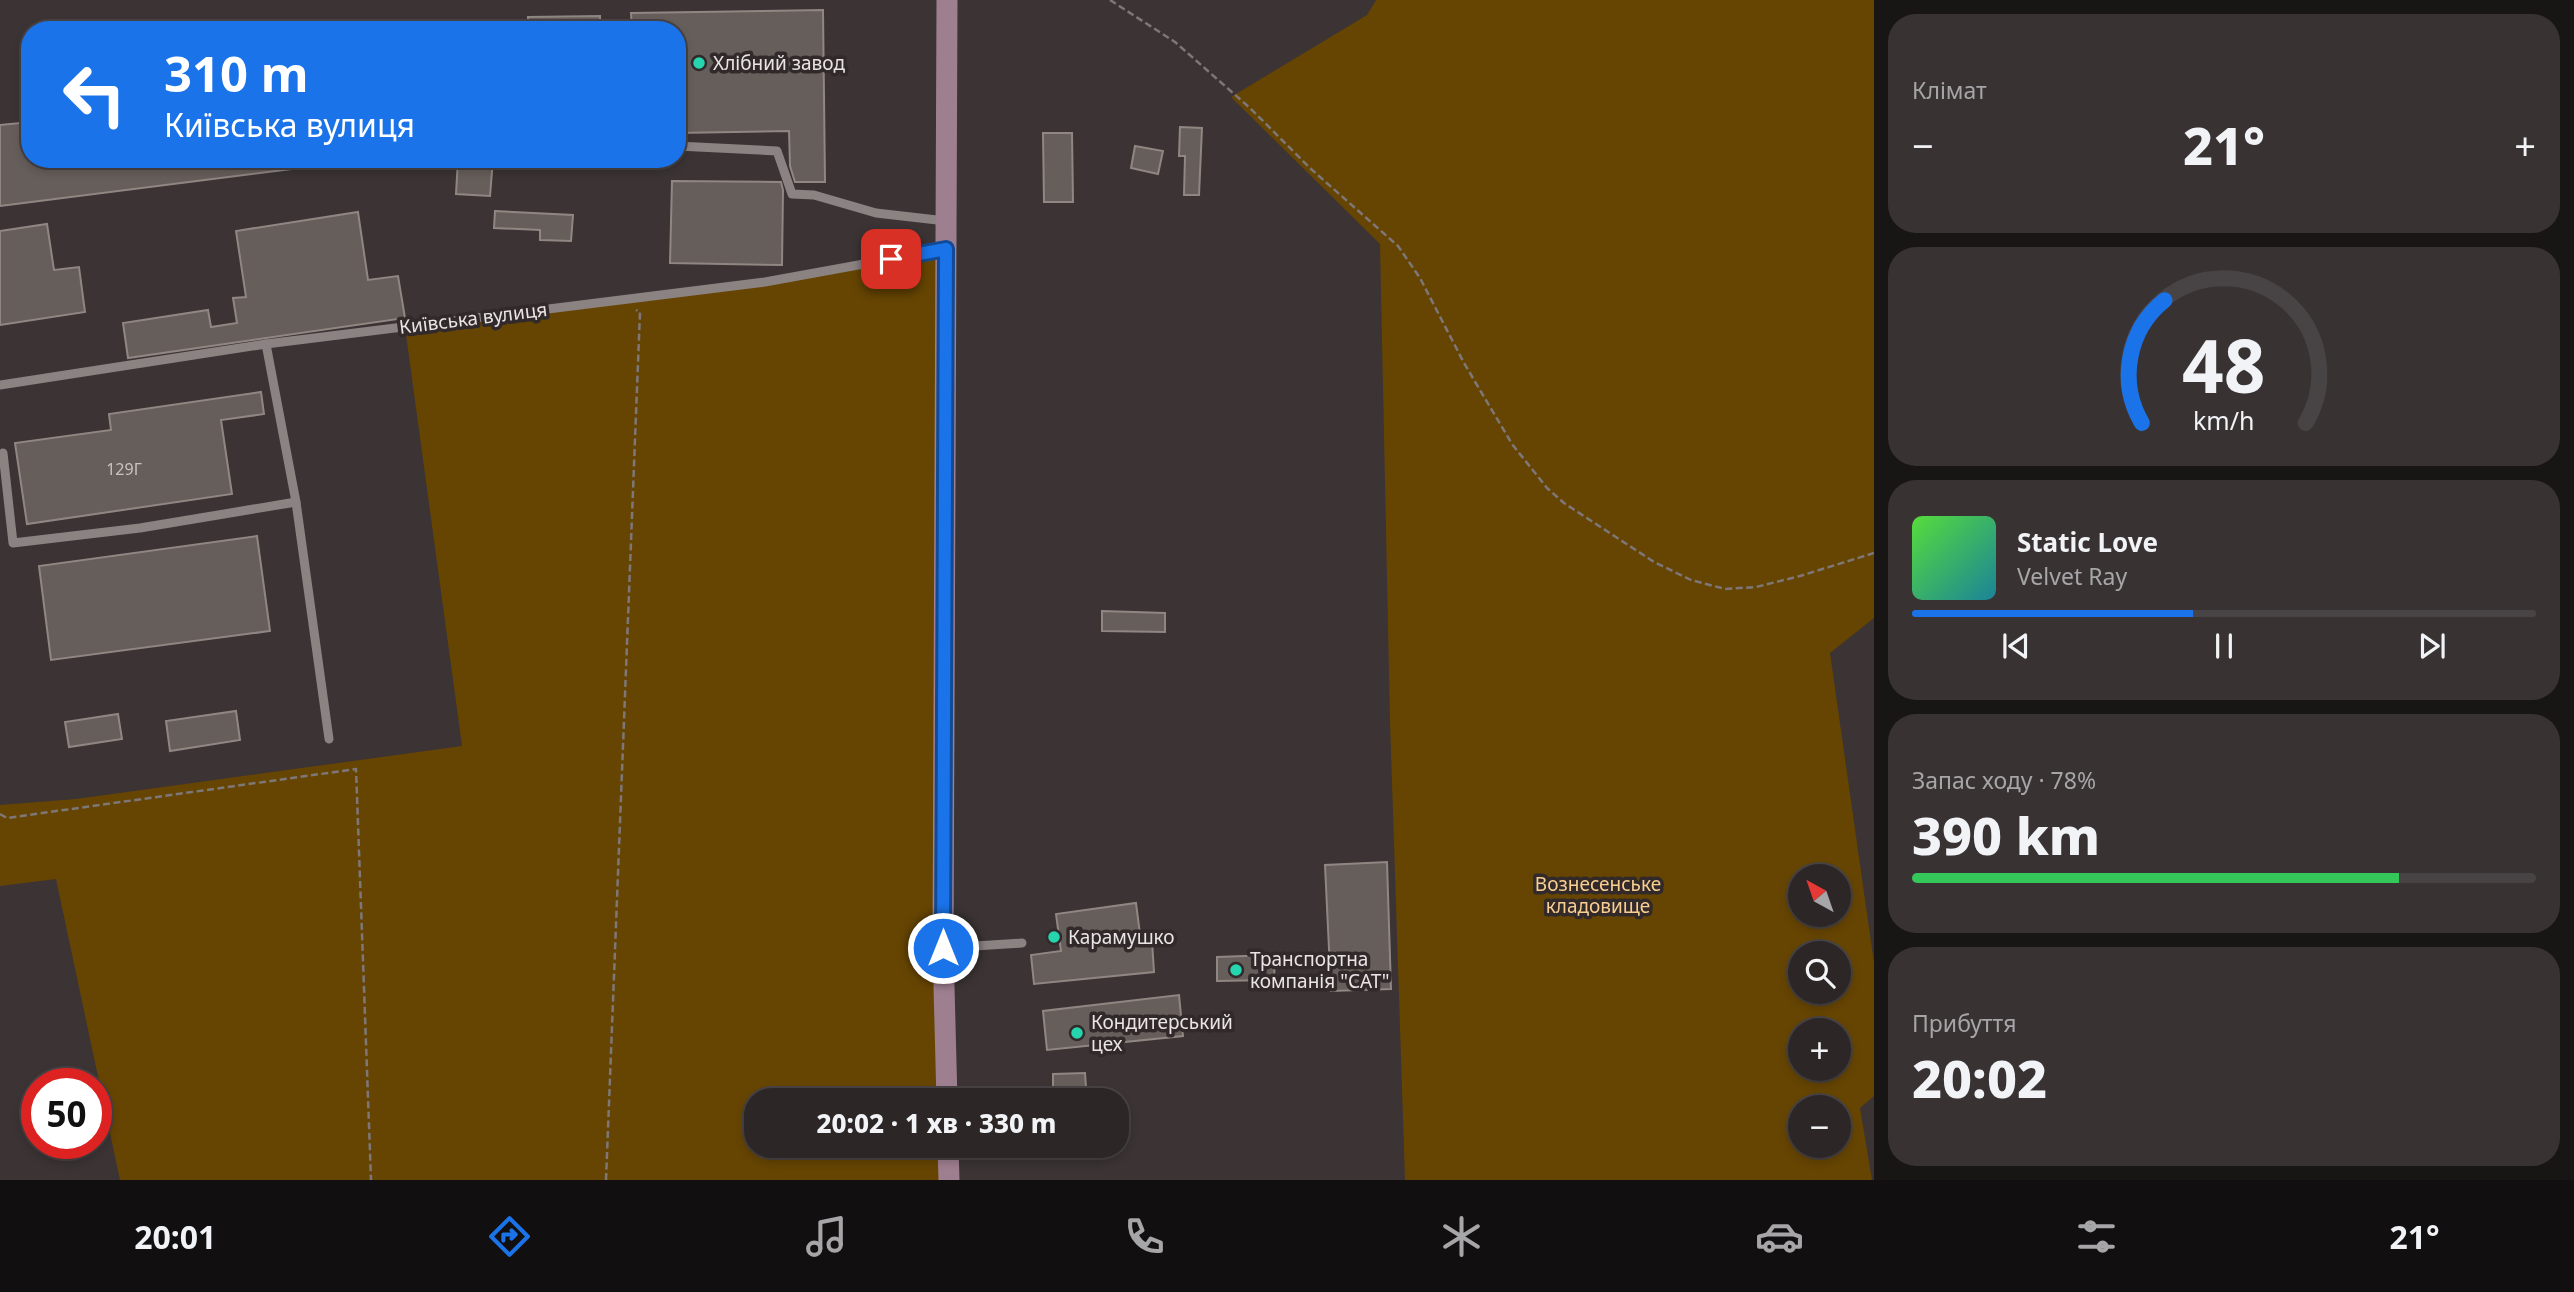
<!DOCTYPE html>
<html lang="uk">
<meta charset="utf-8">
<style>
body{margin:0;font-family:"Noto Sans",sans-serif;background:#383233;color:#f1f3f6;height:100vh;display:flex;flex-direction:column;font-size:26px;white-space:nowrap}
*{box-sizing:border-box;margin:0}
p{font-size:23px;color:#a6a5a7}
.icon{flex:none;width:38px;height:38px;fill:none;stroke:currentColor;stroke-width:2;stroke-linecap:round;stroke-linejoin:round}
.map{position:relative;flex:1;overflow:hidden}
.sheet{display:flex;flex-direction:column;gap:14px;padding:14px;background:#181515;width:700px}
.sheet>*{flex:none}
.top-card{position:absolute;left:21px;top:21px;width:665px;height:147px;border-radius:28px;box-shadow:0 4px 10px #0003,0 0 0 2px #484344;background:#1a73e8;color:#fff;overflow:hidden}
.needle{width:46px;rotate:320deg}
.fabs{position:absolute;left:1788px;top:864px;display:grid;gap:14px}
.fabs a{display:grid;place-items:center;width:63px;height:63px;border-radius:50%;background:#2c2627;box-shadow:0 4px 10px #0003,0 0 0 2px #484344;font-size:35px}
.speed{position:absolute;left:21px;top:1068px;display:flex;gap:14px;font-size:35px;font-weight:700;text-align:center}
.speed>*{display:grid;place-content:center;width:91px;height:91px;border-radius:50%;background:#2c2627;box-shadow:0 4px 10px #0003,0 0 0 2px #484344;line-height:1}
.speed .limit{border:10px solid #d22;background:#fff;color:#111}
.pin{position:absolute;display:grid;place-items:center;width:60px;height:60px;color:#fff;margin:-30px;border-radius:14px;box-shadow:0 4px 10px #0006}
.me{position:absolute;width:77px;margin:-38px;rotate:0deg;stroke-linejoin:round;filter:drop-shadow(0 0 5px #0008)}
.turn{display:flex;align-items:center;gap:24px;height:147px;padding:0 28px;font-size:32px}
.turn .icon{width:91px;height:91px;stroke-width:2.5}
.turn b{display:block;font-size:49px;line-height:60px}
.big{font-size:52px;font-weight:800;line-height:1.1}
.sheet .tile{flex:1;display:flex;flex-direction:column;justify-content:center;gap:10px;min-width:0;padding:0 24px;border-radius:28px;background:#383233}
.sheet .dial{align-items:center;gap:0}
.dial svg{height:182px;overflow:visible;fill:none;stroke:#484344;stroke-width:7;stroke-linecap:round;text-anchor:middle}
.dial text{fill:#f1f3f6;stroke:none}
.song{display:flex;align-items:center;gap:21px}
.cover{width:84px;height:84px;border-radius:10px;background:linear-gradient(135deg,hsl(110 70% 55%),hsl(190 70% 35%))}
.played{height:7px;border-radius:4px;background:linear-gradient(90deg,#1a73e8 45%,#484344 45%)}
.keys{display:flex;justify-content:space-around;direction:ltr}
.heat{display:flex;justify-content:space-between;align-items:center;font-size:38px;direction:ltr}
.charge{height:10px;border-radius:5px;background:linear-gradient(90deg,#34c759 78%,#484344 0)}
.trip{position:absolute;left:744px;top:1088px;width:385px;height:70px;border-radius:28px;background:#2c2627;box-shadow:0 4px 10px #0003,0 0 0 2px #484344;font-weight:800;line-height:70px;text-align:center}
.dock{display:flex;height:112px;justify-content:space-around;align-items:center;background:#120f10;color:#a6a5a7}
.dock .icon{width:49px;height:49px}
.dock .current{color:#1a73e8}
.dock b{font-size:32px;color:#f1f3f6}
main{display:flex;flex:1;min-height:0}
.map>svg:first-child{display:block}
.green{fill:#664503;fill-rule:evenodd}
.building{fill:#665e5a;stroke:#908783;stroke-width:2}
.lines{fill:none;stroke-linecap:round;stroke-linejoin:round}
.path{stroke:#7e7778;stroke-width:2.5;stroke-dasharray:7 3.5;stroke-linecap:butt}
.lane{stroke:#8b8282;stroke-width:9}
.secondary{stroke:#9e7f90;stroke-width:21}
.route-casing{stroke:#114b97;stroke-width:18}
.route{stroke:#1a73e8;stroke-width:12}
.poi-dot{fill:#26d5ae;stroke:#31292a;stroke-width:2.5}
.labels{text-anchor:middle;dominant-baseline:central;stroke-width:7;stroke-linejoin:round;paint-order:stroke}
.number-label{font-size:16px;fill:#c9c3c2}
.poi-label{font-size:19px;fill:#eae5e5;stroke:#31292a;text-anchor:start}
.street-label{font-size:19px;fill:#eae5e5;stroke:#31292a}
.park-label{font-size:19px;fill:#f9ce8f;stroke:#31292a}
</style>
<main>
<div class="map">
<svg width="1874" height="1180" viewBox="0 0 1874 1180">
<rect width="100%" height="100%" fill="#3b3334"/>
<g class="green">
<path d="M 1376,0 L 1874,0 L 1874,618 L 1830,653 L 1874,963 L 1874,1096 L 1860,1108 L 1872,1180 L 1405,1180 L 1390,721 L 1380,244 L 1231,97 L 1367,15 ZM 1801,877 L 1839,877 L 1839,915 L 1801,915 ZM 1801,954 L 1839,954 L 1839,992 L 1801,992 ZM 1801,1031 L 1839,1031 L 1839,1069 L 1801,1069 ZM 1801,1108 L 1839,1108 L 1839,1146 L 1801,1146 Z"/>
<polygon points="946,249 947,1101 756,1101 756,1146 948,1146 949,1180 120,1180 56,879 0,886 0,805 76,799 462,746 405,327 765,282"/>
</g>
<g class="building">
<polygon points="823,10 825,182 795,182 790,166 789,131 677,133 677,30 632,30 631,13"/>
<polygon points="600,16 600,30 528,30 528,17"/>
<polygon points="30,122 30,159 307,159 307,167 0,206 0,125"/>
<polygon points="1180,127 1202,128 1199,195 1184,195 1185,156 1179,156"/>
<polygon points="1043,133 1072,133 1073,202 1044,202"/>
<polygon points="1135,146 1163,151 1158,174 1131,168"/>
<polygon points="458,159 493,159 490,196 456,194"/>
<polygon points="672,181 781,182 783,190 782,265 670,263"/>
<polygon points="495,211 573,215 571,241 540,240 540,230 494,228"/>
<polygon points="358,212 368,280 398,276 405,318 128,358 123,323 208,310 211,327 237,323 233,298 246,297 236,231"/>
<polygon points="47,224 54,270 79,267 85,312 0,325 0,231"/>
<polygon points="261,392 264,414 221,420 232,494 27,524 15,443 111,430 109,414"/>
<polygon points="257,536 270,631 51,660 39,566"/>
<polygon points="1102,611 1165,613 1165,632 1102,631"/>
<polygon points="236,711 240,740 170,751 166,721"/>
<polygon points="118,714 122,739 69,747 65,722"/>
<polygon points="1387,862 1391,989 1331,991 1325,865"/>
<polygon points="1136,903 1141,942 1152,941 1154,972 1034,984 1031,955 1061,951 1056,914"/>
<polygon points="1275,955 1274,980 1217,981 1217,957"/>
<polygon points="1179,995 1183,1036 1047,1050 1043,1011"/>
<polygon points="1085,1073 1086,1088 1053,1088 1053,1074"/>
</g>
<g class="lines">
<g class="path">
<polyline points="1110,0 1175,42 1250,108 1311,169 1398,246 1420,278 1464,363 1512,444 1547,488 1564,503 1654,562 1691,580 1725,589 1756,587 1800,576 1874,553"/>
<polyline points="0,814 7,818 356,769 371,1180"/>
<polyline points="606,1180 640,312 636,310"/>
</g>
<g class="lane">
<polyline points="677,146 777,151 792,194 814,195 876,213 946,221"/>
<polyline points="266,344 296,502 329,739"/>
<polyline points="0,385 266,344 765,282 946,249"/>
<polyline points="3,453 13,543 140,528 296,502"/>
<polyline points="944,948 1022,943"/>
</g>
<g class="secondary">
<polyline points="947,0 943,948 947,1101"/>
<polyline points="948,1146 949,1180"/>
</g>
</g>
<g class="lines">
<g class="route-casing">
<polyline id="route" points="891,259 946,249 943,948"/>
</g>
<use href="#route" class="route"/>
</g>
<g class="poi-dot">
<circle cx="699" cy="63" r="7"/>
<circle cx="1054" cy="937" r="7"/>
<circle cx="1236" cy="970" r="7"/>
<circle cx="1077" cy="1033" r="7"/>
</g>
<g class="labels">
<g class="number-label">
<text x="124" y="469">129Г</text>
</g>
<g class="poi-label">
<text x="713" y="63">Хлібний завод</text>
<text x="1068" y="937">Карамушко</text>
<text x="1250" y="959">Транспортна<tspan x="1250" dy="22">компанія "САТ"</tspan></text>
<text x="1091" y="1022">Кондитерський<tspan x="1091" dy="22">цех</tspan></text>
</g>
<g class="street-label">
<text transform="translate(473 318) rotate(-7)">Київська вулиця</text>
</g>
<g class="park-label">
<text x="1598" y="884">Вознесенське<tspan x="1598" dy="22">кладовище</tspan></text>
</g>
</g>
</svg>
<div class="fabs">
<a><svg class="needle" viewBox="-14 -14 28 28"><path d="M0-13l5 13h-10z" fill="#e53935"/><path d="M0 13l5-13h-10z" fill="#a6a5a7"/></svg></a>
<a><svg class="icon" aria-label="search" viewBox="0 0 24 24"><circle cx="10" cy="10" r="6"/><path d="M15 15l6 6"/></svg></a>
<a>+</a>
<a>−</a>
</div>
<div class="speed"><div class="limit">50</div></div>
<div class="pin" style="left:891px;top:259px;background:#d93025"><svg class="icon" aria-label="arrive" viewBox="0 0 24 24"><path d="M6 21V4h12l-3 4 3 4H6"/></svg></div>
<svg class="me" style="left:943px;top:948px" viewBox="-20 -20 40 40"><circle r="17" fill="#1a73e8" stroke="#fff" stroke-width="3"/><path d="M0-11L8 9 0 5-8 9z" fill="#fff"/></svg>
<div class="trip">20:02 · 1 хв · 330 m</div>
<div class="top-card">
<div class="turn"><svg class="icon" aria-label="left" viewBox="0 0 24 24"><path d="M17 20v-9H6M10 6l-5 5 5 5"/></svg><div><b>310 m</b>Київська вулиця</div></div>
</div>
</div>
<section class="sheet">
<div class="tile"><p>Клімат</p>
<div class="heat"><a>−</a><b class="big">21°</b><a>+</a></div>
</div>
<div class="tile dial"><svg viewBox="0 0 100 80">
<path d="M14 69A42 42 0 1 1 86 69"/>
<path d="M14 69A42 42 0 0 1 24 15" stroke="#1a73e8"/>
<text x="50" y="56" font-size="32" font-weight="700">48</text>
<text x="50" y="72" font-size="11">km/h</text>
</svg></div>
<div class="tile">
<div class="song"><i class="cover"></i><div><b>Static Love</b><p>Velvet Ray</p></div></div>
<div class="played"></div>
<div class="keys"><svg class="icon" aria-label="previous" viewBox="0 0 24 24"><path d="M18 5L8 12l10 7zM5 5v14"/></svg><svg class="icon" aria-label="pause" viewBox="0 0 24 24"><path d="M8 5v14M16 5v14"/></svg><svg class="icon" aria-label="next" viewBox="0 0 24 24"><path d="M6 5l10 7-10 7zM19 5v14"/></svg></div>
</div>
<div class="tile"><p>Запас ходу · 78%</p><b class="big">390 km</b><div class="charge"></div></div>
<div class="tile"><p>Прибуття</p><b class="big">20:02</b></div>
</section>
</main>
<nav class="dock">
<b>20:01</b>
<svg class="icon current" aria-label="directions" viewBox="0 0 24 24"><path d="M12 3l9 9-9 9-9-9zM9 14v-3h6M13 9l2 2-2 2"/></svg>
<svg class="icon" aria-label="music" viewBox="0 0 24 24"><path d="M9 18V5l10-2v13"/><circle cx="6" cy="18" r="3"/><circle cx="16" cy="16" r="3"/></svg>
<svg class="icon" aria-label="phone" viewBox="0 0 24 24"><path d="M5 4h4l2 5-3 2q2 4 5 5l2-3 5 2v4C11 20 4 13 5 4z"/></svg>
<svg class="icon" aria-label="climate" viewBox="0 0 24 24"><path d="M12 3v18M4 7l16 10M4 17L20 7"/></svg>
<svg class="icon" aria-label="car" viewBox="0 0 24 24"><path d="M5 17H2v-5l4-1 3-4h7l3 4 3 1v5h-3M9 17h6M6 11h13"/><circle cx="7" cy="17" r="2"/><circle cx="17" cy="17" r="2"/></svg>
<svg class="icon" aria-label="filters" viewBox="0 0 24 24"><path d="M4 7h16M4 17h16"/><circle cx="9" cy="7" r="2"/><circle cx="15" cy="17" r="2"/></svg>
<b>21°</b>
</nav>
